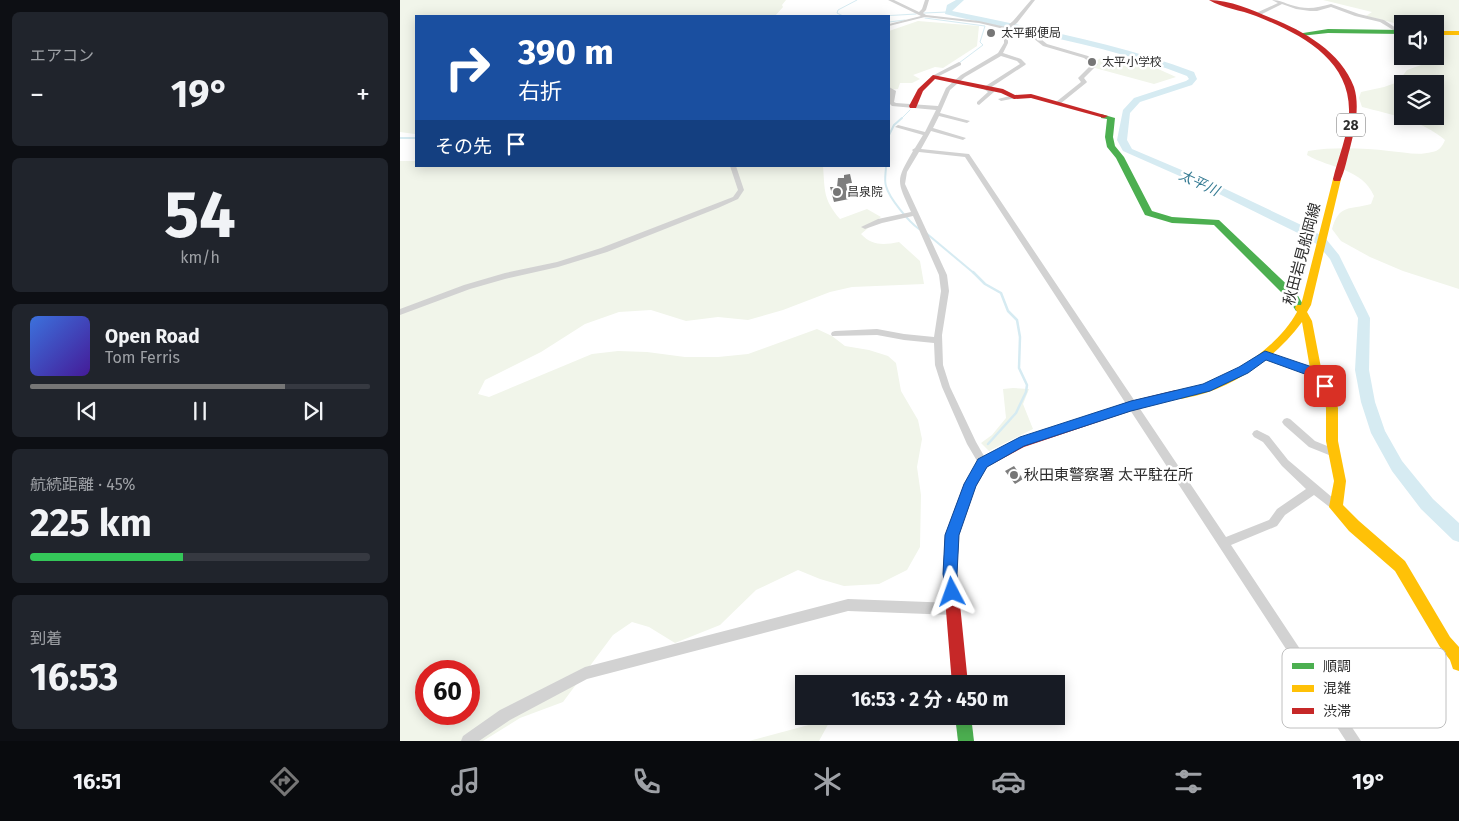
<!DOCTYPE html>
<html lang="ja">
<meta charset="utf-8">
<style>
body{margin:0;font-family:"Fira Sans","Noto Sans JP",sans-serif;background:#20242c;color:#f1f3f6;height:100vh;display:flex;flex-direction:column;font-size:19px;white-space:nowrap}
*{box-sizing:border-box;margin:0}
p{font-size:16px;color:#9ea1a6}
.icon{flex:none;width:28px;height:28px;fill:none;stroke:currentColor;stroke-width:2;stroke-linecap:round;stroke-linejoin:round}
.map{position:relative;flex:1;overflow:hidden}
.panel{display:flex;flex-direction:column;gap:12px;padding:12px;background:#0d0f14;width:400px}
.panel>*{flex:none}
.hud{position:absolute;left:15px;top:15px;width:475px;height:152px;border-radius:0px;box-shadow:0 2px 12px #0003;background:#1a4fa0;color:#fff;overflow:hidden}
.controls{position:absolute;left:994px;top:15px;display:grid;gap:10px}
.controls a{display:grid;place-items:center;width:50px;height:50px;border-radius:0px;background:#171b24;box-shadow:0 2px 12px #0003;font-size:25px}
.speed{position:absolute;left:15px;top:660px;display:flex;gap:10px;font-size:25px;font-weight:700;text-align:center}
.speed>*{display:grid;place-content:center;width:65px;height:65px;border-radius:50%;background:#171b24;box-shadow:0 2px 12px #0003;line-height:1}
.speed .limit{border:8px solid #d22;background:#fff;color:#111}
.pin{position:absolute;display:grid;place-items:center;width:42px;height:42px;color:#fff;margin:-21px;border-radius:10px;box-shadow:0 2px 8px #0006}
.me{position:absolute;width:55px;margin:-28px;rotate:356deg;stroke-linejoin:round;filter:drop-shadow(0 0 4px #0008)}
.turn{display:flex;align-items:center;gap:18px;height:105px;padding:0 20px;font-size:22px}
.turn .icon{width:65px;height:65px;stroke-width:2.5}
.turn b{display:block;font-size:35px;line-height:42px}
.then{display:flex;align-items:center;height:48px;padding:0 20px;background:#0003;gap:10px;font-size:19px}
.big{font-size:38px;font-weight:700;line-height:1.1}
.panel .card{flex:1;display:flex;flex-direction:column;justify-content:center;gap:8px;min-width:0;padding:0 18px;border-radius:8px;background:#20242c}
.panel .dial{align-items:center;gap:0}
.dial b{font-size:65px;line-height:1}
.song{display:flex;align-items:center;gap:15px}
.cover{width:60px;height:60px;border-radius:8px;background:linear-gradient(135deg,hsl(220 70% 55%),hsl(260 70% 35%))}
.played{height:5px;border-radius:2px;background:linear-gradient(90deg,#767676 75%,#363941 75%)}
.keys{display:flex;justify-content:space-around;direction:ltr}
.heat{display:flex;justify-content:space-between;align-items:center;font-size:28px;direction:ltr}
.charge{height:8px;border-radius:4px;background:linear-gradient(90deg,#34c759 45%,#363941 0)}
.trip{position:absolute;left:395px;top:675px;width:270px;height:50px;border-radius:0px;background:#171b24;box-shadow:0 2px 12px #0003;font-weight:700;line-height:50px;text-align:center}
.dock{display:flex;height:80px;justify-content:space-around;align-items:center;background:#090b0e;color:#9ea1a6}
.dock .icon{width:35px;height:35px}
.dock .on{color:#767676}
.dock b{font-size:22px;color:#f1f3f6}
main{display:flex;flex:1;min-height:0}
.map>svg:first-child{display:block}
.green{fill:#f1f5ea;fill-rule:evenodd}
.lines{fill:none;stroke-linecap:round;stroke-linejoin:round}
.stream-far2{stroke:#d6ebf2;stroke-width:1}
.stream-far1{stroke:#d6ebf2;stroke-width:2}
.stream{stroke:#d6ebf2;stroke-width:2.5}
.river{fill:#d6ebf2;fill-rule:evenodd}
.building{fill:#7e7e7e}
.street{fill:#d2d2d2;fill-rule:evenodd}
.fast{fill:#4caf50;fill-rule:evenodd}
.slow{fill:#ffc107;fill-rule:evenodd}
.jam{fill:#c62828;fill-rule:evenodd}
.route{fill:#1a73e8;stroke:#114b97}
.poi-dot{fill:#767676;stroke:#fff;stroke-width:2}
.labels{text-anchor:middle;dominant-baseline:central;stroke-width:5;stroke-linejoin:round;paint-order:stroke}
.far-poi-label{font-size:12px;fill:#2d2d2d;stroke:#fff;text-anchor:start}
.shield{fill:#fff;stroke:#6c6c6c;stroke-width:1}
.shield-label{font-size:14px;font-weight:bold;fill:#2d2d2d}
.far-water-label{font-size:14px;font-style:italic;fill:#367b93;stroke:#fff}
.street-label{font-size:15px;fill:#2d2d2d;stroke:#fff}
.poi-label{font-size:15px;fill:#2d2d2d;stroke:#fff;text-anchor:start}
.key{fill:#fff;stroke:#c0c0c0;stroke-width:1}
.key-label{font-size:14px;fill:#2d2d2d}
</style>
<main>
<section class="panel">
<div class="card"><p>エアコン</p>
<div class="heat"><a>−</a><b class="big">19°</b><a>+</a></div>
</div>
<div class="card dial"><b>54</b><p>km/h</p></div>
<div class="card">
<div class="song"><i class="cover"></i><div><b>Open Road</b><p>Tom Ferris</p></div></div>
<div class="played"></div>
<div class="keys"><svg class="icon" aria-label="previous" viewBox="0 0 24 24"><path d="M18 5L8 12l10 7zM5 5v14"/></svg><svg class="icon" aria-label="pause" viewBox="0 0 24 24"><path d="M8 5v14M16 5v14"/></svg><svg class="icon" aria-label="next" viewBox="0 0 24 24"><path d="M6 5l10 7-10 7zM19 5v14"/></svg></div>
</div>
<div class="card"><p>航続距離 · 45%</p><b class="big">225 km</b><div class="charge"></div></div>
<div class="card"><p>到着</p><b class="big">16:53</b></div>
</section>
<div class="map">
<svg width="1059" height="741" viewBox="0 0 1059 741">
<rect width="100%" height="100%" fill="#fff"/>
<g class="green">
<polygon points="0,0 386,0 382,5 383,7 375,16 16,16 15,134 0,132"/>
<path d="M 923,0 L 1059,0 L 1059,289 L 1003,271 L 970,257 L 941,241 L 932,229 C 939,204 949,210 971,204 L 974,196 C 962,168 931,169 907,155 L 908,151 C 933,147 964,148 989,151 C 1003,152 1018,156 1032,152 C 1039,151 1042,147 1045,140 C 1023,121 990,114 962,107 L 959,98 L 961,92 L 984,87 L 998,82 L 1007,70 L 1024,64 L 1016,56 L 1035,56 L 1035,24 L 1002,24 L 1002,25 L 966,16 L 972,12 ZM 1002,84 L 1035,84 L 1035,116 L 1002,116 Z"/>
<polygon points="518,21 579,26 577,46 543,68 535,67 513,75 520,79 512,83 500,83 498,89 489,90 489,31"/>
<polygon points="708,56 756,68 776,77 754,84 695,68 695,62 702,57"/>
<path d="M 0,161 L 16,161 L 16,166 L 423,166 C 425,191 423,199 440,219 L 467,209 L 481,217 L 461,234 C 472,246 484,245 499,242 L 520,261 L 524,284 L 452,287 L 430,292 L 383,310 L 348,320 L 318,317 L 286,321 L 251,310 L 219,312 L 185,324 L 141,352 L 85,380 L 78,394 L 89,397 L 192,354 L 218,351 L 247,352 L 285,357 L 318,357 L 348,354 L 417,329 L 432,336 L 445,346 L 469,350 L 488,356 L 496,363 L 501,391 L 518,420 L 522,439 L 517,467 L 521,495 L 520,547 L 507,570 L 479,584 L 444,586 L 420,579 L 398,570 L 356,590 L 320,625 L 275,643 L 249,627 L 232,622 L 213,635 L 163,702 L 120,718 L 83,741 L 0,741 ZM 26,671 L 69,671 L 69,714 L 26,714 Z"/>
<polygon points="613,388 629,389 623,404 633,429 589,451 581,443 592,435 606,418 603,389"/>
<polygon points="431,719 419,741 349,741"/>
</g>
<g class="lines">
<g class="stream-far2">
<polyline points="524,13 548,12"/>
<polyline points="443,16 437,13 438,10 457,0"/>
<polyline points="482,16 516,14"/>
<polyline points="525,18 585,26 580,42 583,45 559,63"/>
<polyline points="489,22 505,20"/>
<polyline points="501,119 510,110"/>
</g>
<g class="stream-far1">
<polyline points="489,135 494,125 502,118"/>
<polyline points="0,138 16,138"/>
<path d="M 486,166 C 486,172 484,180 486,186 C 489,198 509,222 519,229"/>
<polyline points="526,233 575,274"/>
</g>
<polyline class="stream" points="573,272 585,284 601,293 608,311 617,320 620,337 619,368 627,385 626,392 616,413 588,444"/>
<path class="river" d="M 556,0 L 564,0 L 552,11 C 633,28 717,43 794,72 L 797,79 L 792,85 L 740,102 L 730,113 L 727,140 L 732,149 L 817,185 L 914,231 L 926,239 L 939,255 L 970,318 L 969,370 L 975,402 L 985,431 L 1002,461 L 1033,499 L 1059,523 L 1059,542 L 1053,540 L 1021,509 L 992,471 L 971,433 L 961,402 L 955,370 L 958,318 L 930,259 L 918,245 L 906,237 L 809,189 L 723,151 L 717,140 L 723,110 L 734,98 L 786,81 L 789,79 L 787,76 C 710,46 626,33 545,14 L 547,5 Z"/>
</g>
<g class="building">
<polygon points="450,174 452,183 446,184 449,199 434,202 430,187 437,187 438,178 444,178 444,175"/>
<polygon points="614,466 623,479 615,484 605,471"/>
</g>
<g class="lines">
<g class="street">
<path d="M 488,0 L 494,0 L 519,12 L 522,9 L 525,0 L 529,0 L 526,10 L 523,13 L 526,15 L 579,21 L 606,27 L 613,21 L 631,0 L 635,0 L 617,23 L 610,28 L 637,36 L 647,44 L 688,56 L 698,64 L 684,78 L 687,82 L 686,83 L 660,104 L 656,104 L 656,102 L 681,82 L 678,78 L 692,64 L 684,58 L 643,46 L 633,38 L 608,30 L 608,43 L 603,53 L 621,59 L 626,64 L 625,65 L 590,88 L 593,89 L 594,92 L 579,105 L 577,104 L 577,102 L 588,92 L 584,89 L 584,87 L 620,64 L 617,61 L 601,56 L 565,77 L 550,90 L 540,113 L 570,121 L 567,123 L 539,116 L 533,128 L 566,138 L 563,140 L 531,131 L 521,149 L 569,154 L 826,537 L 869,520 L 877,509 L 906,489 L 882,466 L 863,442 L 854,437 L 852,434 L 854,431 L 857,430 L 869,436 L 888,460 L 940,504 L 941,507 L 940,510 L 936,512 L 914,495 L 885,515 L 877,526 L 831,545 L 961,741 L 946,741 L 565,157 L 519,152 L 507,172 L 505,184 L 547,275 L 549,291 L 542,335 L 543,365 L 550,387 L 576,442 L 588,463 L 586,466 L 583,467 L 580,466 L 567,444 L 542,387 L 535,365 L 534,343 L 504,340 L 477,335 L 432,336 L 431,334 L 432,332 L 435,331 L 477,329 L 504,334 L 534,337 L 541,291 L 539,275 L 513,216 L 482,223 L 465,229 L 461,227 L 478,219 L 511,212 C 497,180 495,182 513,151 L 512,150 L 515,148 L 523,135 L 495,127 L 498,125 L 525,132 L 536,110 L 492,106 L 489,103 L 490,92 L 489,91 L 489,87 L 496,91 L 494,102 L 496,103 L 538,106 L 546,88 L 561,75 L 598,53 L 604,43 L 604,29 L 579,23 L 525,17 L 489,26 L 489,24 L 521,16 Z"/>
<path d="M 872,0 C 879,0 885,3 891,5 C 906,10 917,8 931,4 L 959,14 L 984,20 L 1002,32 L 998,33 L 980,22 L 955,16 L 931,7 L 917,11 L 910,11 L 896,9 L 882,4 L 860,15 L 856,15 L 856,13 L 878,3 Z"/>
<polygon points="559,62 561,63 561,65 535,78 530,77"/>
<polygon points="614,95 616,96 616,98 601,101 598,99"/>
<polygon points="330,166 336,166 344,190 338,199 318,208 207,252 158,267 105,279 70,289 0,315 0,309 64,285 105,273 157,262 201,248 333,197 338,190"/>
<polygon points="865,353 920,372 921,374 920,376 917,377 862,358 861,356 862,354"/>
<polygon points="887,418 890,419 915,441 937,450 939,453 937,456 934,457 909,447 884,425 882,422 884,419"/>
<polygon points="448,599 554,603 558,605 560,609 558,613 554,615 448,611 187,679 110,720 79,741 61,741 63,736 100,710 185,667"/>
</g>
<g class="fast">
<polygon points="928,29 1002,30 1002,34 928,33 900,36 897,34"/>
<polygon points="701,114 715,118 713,137 715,146 724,157 752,211 772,217 819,220 897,294 905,308 904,311 896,311 889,300 814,225 772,223 745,215 716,158 707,147 705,137 707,119 701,118"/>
<polygon points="555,716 571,716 574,741 558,741"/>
</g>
<g class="slow">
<rect x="1035" y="31" width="24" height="4"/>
<path d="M 937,176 L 941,179 L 911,305 L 907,312 L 912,321 L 922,373 L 931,386 L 938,408 L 938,441 L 946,481 L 943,505 L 959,521 L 1005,561 L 1050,637 L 1059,647 L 1059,671 L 1053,669 L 1050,660 L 1040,647 L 995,571 L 949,531 L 929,507 L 934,481 L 926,441 L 926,408 L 920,387 L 911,374 L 902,322 C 876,357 838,385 795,396 C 788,397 779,401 772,398 L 770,395 L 772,392 C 782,388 792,388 802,385 C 839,372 878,346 897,312 L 895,308 L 896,305 L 901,305 L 933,179 Z"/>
</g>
<g class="jam">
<path d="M 809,0 C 830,0 852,10 871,18 C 904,31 941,52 954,87 C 960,106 955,129 950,148 C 947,158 945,171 940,181 L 934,181 L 933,179 C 938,158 948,135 949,113 C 951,59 899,33 856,16 C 841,10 822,8 809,0 Z"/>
<polygon points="533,75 603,89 615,95 631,94 708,116 704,118 631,98 614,99 601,93 535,79 523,91 516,108 510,108 509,106 518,89"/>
<polygon points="776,390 780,392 782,395 780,398 731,411 624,447 587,467 576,486 559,535 557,574 568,684 552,684 543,574 545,535 564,484 579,459 620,438 731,401"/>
</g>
</g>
<polygon class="route" points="865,351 921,370 931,386 929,389 921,389 913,377 866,360 848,373 810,391 731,411 624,446 587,467 576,486 559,535 557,574 559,592 557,597 552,599 547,597 543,574 545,535 564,484 578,459 620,437 731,401 803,384 839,367"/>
<g class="poi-dot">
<circle cx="591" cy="33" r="5"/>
<circle cx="692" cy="62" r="5"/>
<circle cx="437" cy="192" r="5"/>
<circle cx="614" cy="475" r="5"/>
</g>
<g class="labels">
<g class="far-poi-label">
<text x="601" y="33">太平郵便局</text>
<text x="702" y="62">太平小学校</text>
<text x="447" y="192">昌泉院</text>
</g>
<rect class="shield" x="937" y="113.5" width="28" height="23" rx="4"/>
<g class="shield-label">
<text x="951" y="125">28</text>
</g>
<g class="far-water-label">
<text transform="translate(799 183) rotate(25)">太平川</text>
</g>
<g class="street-label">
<text transform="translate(902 254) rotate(-75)">秋田岩見船岡線</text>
</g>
<g class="poi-label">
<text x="624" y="475">秋田東警察署 太平駐在所</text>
</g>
</g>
<rect x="882" y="648" width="164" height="80" rx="8" class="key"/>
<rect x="892" y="663" width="22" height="6" fill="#4caf50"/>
<rect x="892" y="685" width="22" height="7" fill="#ffc107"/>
<rect x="892" y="708" width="22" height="6" fill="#c62828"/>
<g class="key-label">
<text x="923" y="671">順調</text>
<text x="923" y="693">混雑</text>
<text x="923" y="716">渋滞</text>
</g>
</svg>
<div class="controls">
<a><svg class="icon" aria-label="sound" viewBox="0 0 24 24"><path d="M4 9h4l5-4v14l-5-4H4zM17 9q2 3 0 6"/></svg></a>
<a><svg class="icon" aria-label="layers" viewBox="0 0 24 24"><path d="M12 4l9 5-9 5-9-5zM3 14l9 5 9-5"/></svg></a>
</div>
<div class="speed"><div class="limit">60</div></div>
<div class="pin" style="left:925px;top:386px;background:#d93025"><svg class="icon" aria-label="arrive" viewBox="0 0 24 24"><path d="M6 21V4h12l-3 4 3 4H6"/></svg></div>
<svg class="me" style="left:552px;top:592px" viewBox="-20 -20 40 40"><path d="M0-17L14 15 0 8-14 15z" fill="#1a73e8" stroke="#fff" stroke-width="4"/></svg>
<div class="trip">16:53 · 2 分 · 450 m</div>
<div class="hud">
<div class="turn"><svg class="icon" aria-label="right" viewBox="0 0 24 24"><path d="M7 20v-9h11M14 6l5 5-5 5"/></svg><div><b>390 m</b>右折</div></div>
<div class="then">その先<svg class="icon" aria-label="arrive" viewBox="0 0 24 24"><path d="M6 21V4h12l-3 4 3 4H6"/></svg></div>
</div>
</div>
</main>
<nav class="dock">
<b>16:51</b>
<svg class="icon on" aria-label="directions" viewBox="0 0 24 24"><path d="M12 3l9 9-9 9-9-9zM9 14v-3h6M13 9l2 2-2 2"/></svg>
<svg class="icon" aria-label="music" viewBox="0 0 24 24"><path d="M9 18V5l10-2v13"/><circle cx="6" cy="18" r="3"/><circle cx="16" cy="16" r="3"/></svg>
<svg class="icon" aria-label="phone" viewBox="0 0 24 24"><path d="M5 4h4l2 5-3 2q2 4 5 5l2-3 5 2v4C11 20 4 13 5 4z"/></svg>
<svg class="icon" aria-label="climate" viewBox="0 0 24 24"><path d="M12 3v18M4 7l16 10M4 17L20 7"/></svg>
<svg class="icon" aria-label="car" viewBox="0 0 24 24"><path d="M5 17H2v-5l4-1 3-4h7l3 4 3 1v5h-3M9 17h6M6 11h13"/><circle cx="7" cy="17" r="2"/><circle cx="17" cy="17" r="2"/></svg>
<svg class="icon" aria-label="filters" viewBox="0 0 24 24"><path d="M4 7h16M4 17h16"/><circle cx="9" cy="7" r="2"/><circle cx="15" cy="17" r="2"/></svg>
<b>19°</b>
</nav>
